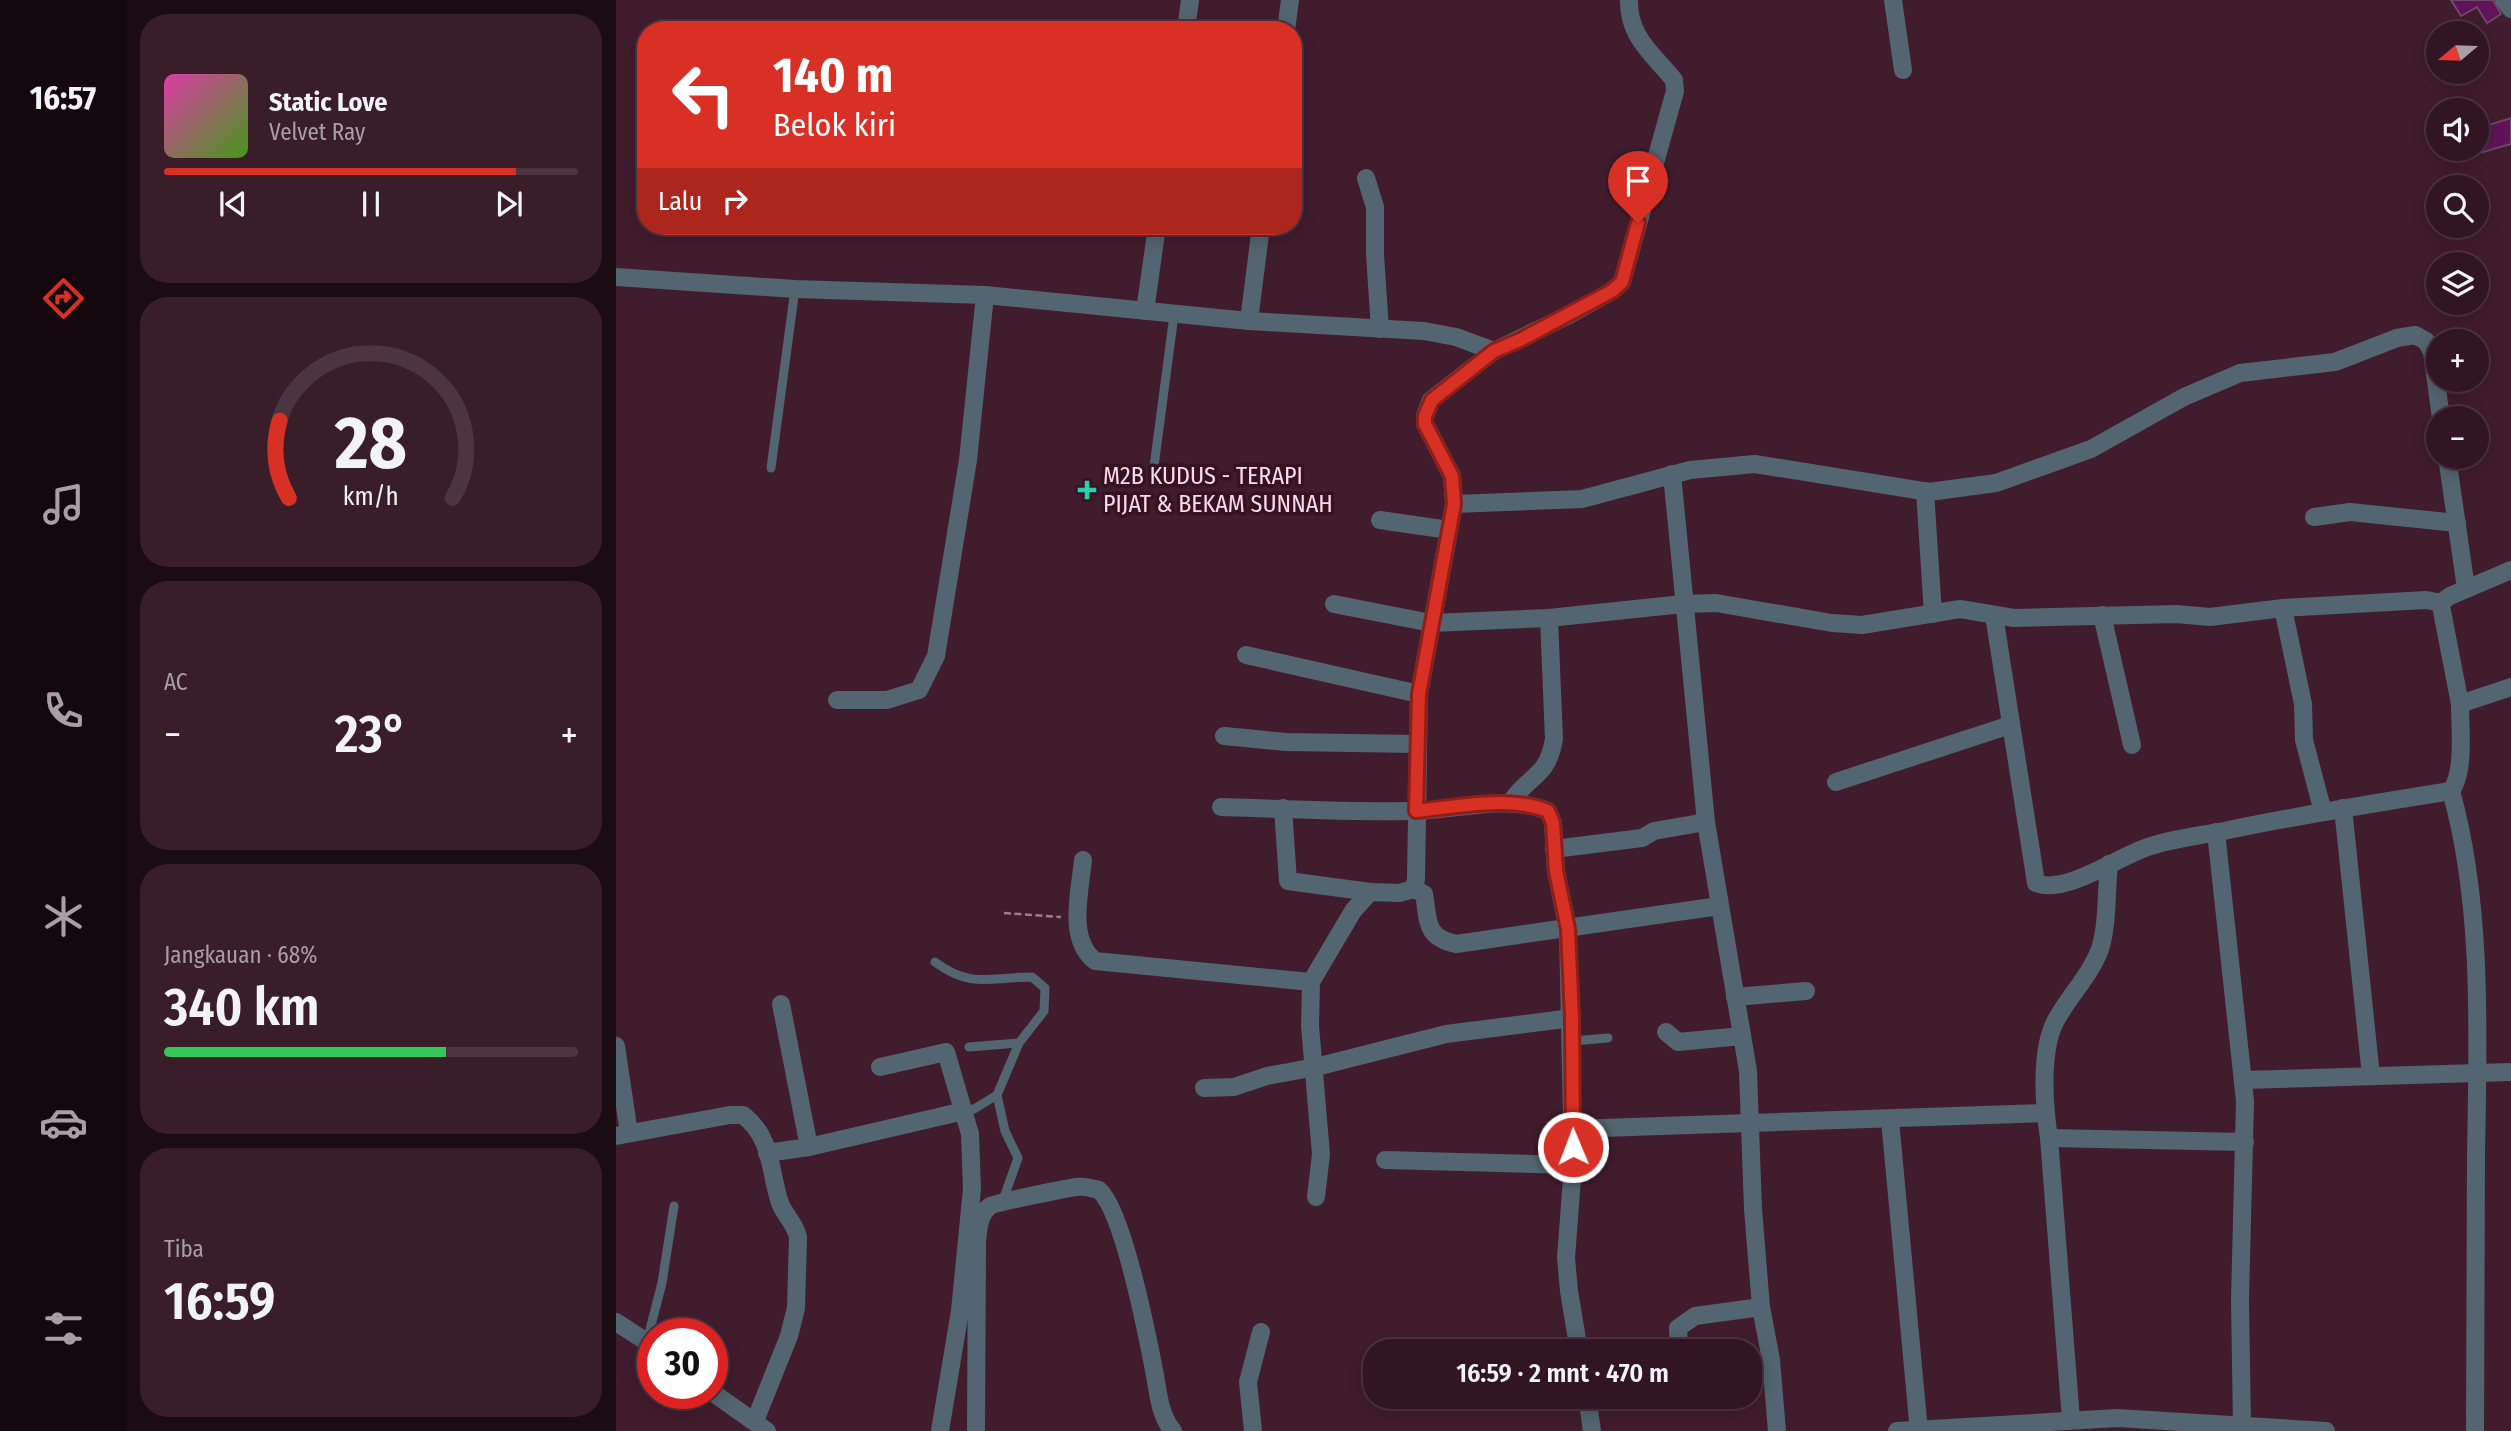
<!DOCTYPE html>
<html lang="id">
<meta charset="utf-8">
<style>
body{margin:0;font-family:"Fira Sans Condensed",sans-serif;background:#391e2a;color:#f1f3f6;height:100vh;display:flex;flex-direction:column;font-size:26px;white-space:nowrap}
*{box-sizing:border-box;margin:0}
p{font-size:23px;color:#a89fa5}
.icon{flex:none;width:38px;height:38px;fill:none;stroke:currentColor;stroke-width:2;stroke-linecap:round;stroke-linejoin:round}
.map{position:relative;flex:1;overflow:hidden}
.side{display:flex;flex-direction:column;gap:14px;padding:14px;background:#1b0c13;width:490px}
.side>*{flex:none}
.banner{position:absolute;left:21px;top:21px;width:665px;height:214px;border-radius:28px;box-shadow:0 4px 18px #0003,0 0 0 2px #4c3440;background:#d93025;color:#fff;overflow:hidden}
.needle{width:46px;rotate:251deg}
.controls{position:absolute;left:1810px;top:21px;display:grid;gap:14px}
.controls a{display:grid;place-items:center;width:63px;height:63px;border-radius:50%;background:#311522;box-shadow:0 4px 18px #0003,0 0 0 2px #4c3440;font-size:35px}
.speed{position:absolute;left:21px;top:1318px;display:flex;gap:14px;font-size:35px;font-weight:700;text-align:center}
.speed>*{display:grid;place-content:center;width:91px;height:91px;border-radius:50%;background:#311522;box-shadow:0 4px 18px #0003,0 0 0 2px #4c3440;line-height:1}
.speed .limit{border:10px solid #d22;background:#fff;color:#111}
.pin{position:absolute;display:grid;place-items:center;width:60px;height:60px;color:#fff;margin:-72px -30px;border-radius:50% 50% 50% 0;rotate:-45deg;box-shadow:0 0 7px #0007}
.pin .icon{rotate:45deg}
.me{position:absolute;width:77px;margin:-38px;rotate:359deg;stroke-linejoin:round;filter:drop-shadow(0 0 5px #0008)}
.turn{display:flex;align-items:center;gap:24px;height:147px;padding:0 21px;font-size:32px}
.turn .icon{width:91px;height:91px;stroke-width:2.5}
.turn b{display:block;font-size:49px;line-height:60px}
.then{display:flex;align-items:center;height:66px;padding:0 21px;background:#0003;gap:14px;font-size:26px}
.big{font-size:52px;font-weight:600;line-height:1.1}
.side .card{flex:1;display:flex;flex-direction:column;justify-content:center;gap:10px;min-width:0;padding:0 24px;border-radius:28px;background:#391e2a}
.side .dial{align-items:center;gap:0}
.dial svg{height:182px;overflow:visible;fill:none;stroke:#4c3440;stroke-width:7;stroke-linecap:round;text-anchor:middle}
.dial text{fill:#f1f3f6;stroke:none}
.song{display:flex;align-items:center;gap:21px}
.cover{width:84px;height:84px;border-radius:10px;background:linear-gradient(135deg,hsl(320 70% 55%),hsl(100 70% 35%))}
.played{height:7px;border-radius:4px;background:linear-gradient(90deg,#d93025 85%,#4c3440 85%)}
.keys{display:flex;justify-content:space-around;direction:ltr}
.heat{display:flex;justify-content:space-between;align-items:center;font-size:38px;direction:ltr}
.charge{height:10px;border-radius:5px;background:linear-gradient(90deg,#34c759 68%,#4c3440 0)}
.trip{position:absolute;left:747px;top:1339px;width:399px;height:70px;border-radius:28px;background:#311522;box-shadow:0 4px 18px #0003,0 0 0 2px #4c3440;font-weight:600;line-height:70px;text-align:center}
main{display:flex;flex:1;min-height:0}
.tabs{display:flex;flex-direction:column;width:126px;justify-content:space-around;align-items:center;background:#14080e;color:#a89fa5}
.tabs .icon{width:49px;height:49px}
.tabs .on{color:#d93025}
.tabs b{font-size:32px;color:#f1f3f6}
.map>svg:first-child{display:block}
.building{fill:#601358;stroke:#6c4966;stroke-width:2}
.lines{fill:none;stroke-linecap:round;stroke-linejoin:round}
.path{stroke:#9c7d8a;stroke-width:2.5;stroke-dasharray:7 3.5;stroke-linecap:butt}
.service{stroke:#536570;stroke-width:9}
.minor{stroke:#536570;stroke-width:18}
.route-casing{stroke:#8d1f18;stroke-width:18}
.route{stroke:#d93025;stroke-width:12}
.poi-dot{fill:#23d5af;stroke:#361223;stroke-width:2.5}
.labels{text-anchor:middle;dominant-baseline:central;stroke-width:7;stroke-linejoin:round;paint-order:stroke}
.poi-label{font-size:24px;fill:#f6dce6;stroke:#361223;text-anchor:start}
</style>
<main>
<nav class="tabs">
<b>16:57</b>
<svg class="icon on" aria-label="directions" viewBox="0 0 24 24"><path d="M12 3l9 9-9 9-9-9zM9 14v-3h6M13 9l2 2-2 2"/></svg>
<svg class="icon" aria-label="music" viewBox="0 0 24 24"><path d="M9 18V5l10-2v13"/><circle cx="6" cy="18" r="3"/><circle cx="16" cy="16" r="3"/></svg>
<svg class="icon" aria-label="phone" viewBox="0 0 24 24"><path d="M5 4h4l2 5-3 2q2 4 5 5l2-3 5 2v4C11 20 4 13 5 4z"/></svg>
<svg class="icon" aria-label="climate" viewBox="0 0 24 24"><path d="M12 3v18M4 7l16 10M4 17L20 7"/></svg>
<svg class="icon" aria-label="car" viewBox="0 0 24 24"><path d="M5 17H2v-5l4-1 3-4h7l3 4 3 1v5h-3M9 17h6M6 11h13"/><circle cx="7" cy="17" r="2"/><circle cx="17" cy="17" r="2"/></svg>
<svg class="icon" aria-label="filters" viewBox="0 0 24 24"><path d="M4 7h16M4 17h16"/><circle cx="9" cy="7" r="2"/><circle cx="15" cy="17" r="2"/></svg>
</nav>
<section class="side">
<div class="card">
<div class="song"><i class="cover"></i><div><b>Static Love</b><p>Velvet Ray</p></div></div>
<div class="played"></div>
<div class="keys"><svg class="icon" aria-label="previous" viewBox="0 0 24 24"><path d="M18 5L8 12l10 7zM5 5v14"/></svg><svg class="icon" aria-label="pause" viewBox="0 0 24 24"><path d="M8 5v14M16 5v14"/></svg><svg class="icon" aria-label="next" viewBox="0 0 24 24"><path d="M6 5l10 7-10 7zM19 5v14"/></svg></div>
</div>
<div class="card dial"><svg viewBox="0 0 100 80">
<path d="M14 69A42 42 0 1 1 86 69"/>
<path d="M14 69A42 42 0 0 1 10 35" stroke="#d93025"/>
<text x="50" y="56" font-size="32" font-weight="700">28</text>
<text x="50" y="72" font-size="11">km/h</text>
</svg></div>
<div class="card"><p>AC</p>
<div class="heat"><a>−</a><b class="big">23°</b><a>+</a></div>
</div>
<div class="card"><p>Jangkauan · 68%</p><b class="big">340 km</b><div class="charge"></div></div>
<div class="card"><p>Tiba</p><b class="big">16:59</b></div>
</section>
<div class="map">
<svg width="1895" height="1431" viewBox="0 0 1895 1431">
<rect width="100%" height="100%" fill="#411c2d"/>
<g class="building">
<polygon points="1835,0 1877,0 1885,14 1871,23 1861,7 1845,16"/>
<polygon points="1895,118 1895,144 1860,154 1860,129"/>
</g>
<g class="lines">
<polyline class="path" points="388,913 445,917"/>
<g class="service">
<polyline points="155,468 179,289"/>
<polyline points="537,474 558,315"/>
<path d="M 319,962 C 355,989 375,977 416,977 L 429,988 L 428,1011 L 403,1043 L 381,1095 L 358,1109 L 348,1111"/>
<polyline points="956,1041 992,1038"/>
<polyline points="353,1047 403,1043"/>
<polyline points="381,1095 389,1131 402,1158 387,1200"/>
<polyline points="31,1341 46,1283 58,1206"/>
</g>
<g class="minor">
<polyline points="1277,0 1287,70"/>
<polyline points="1888,0 1895,9"/>
<polyline points="570,30 574,0"/>
<polyline points="670,30 674,0"/>
<polyline points="750,178 759,207 759,255 764,329"/>
<polyline points="0,277 179,289 369,295 633,321 808,331 840,337 878,351"/>
<polyline points="529,311 541,226"/>
<polyline points="633,321 645,226"/>
<polyline points="1831,457 1850,588"/>
<polyline points="1056,474 1090,822 1132,1071 1137,1209 1145,1307 1155,1360 1161,1431"/>
<polyline points="1309,491 1317,614"/>
<polyline points="838,504 966,499 1074,470 1139,464 1313,492 1380,483 1475,449 1568,397 1624,373 1719,362 1781,338 1799,335 1810,341 1816,352 1825,418"/>
<polyline points="1698,517 1734,512 1841,523"/>
<polyline points="764,520 833,530"/>
<polyline points="1824,603 1834,596 1895,570"/>
<polyline points="718,604 815,623 933,618 1067,604 1100,603 1216,623 1246,625 1344,609 1398,618 1560,614 1594,617 1667,608 1810,600 1821,602 1825,606 1844,704"/>
<polyline points="1667,608 1687,704 1688,740 1707,812"/>
<path d="M 1378,615 L 1420,883 C 1448,895 1501,858 1529,848 C 1554,839 1582,836 1608,831 C 1683,815 1759,803 1835,791 C 1849,772 1844,728 1844,704 L 1895,687"/>
<polyline points="1486,615 1516,745"/>
<polyline points="630,655 803,694"/>
<polyline points="221,700 271,700 303,690 320,656 352,460 369,295"/>
<polyline points="608,736 670,742 801,744"/>
<polyline points="1220,782 1394,725"/>
<path d="M 1835,791 C 1867,904 1862,1037 1860,1155 C 1859,1247 1860,1339 1859,1431"/>
<path d="M 894,803 C 914,773 931,779 938,739 L 933,618"/>
<path d="M 605,807 C 669,809 734,812 799,811 C 843,810 890,794 932,811 L 937,823 L 940,871 L 952,930 L 957,1165 L 950,1258 L 953,1291 L 963,1351"/>
<polyline points="667,808 672,881 754,892"/>
<polyline points="1727,808 1755,1076"/>
<polyline points="1600,832 1629,1101 1624,1300 1626,1427"/>
<polyline points="938,849 1026,838 1038,831 1090,822"/>
<path d="M 467,860 C 464,892 451,939 479,961 L 695,982"/>
<path d="M 798,889 L 808,894 C 813,921 808,937 840,944 L 1103,906"/>
<polyline points="1119,997 1190,991"/>
<polyline points="165,1004 193,1147"/>
<polyline points="1050,1032 1062,1042 1126,1036"/>
<polyline points="0,1046 13,1133"/>
<polyline points="264,1067 330,1052 354,1134 356,1189 344,1311 324,1431"/>
<polyline points="1627,1080 1895,1072"/>
<polyline points="588,1088 618,1087 651,1076 700,1067 830,1034 956,1018"/>
<polyline points="1274,1120 1303,1431"/>
<polyline points="956,1129 1429,1113"/>
<path d="M 0,1136 L 114,1115 L 127,1115 C 157,1138 153,1170 164,1203 C 169,1216 179,1223 182,1237 L 180,1308 L 173,1336 L 139,1421"/>
<polyline points="1433,1138 1629,1142"/>
<polyline points="151,1153 193,1147 348,1111"/>
<polyline points="769,1160 957,1165"/>
<path d="M 700,1197 L 705,1154 L 694,1026 L 695,982 L 737,911 L 754,892 L 783,893 L 798,889 L 800,879 L 803,694 L 838,504 L 836,476 L 809,424 L 809,416 L 815,400 L 878,351 L 953,315 L 996,291 L 1006,282 L 1059,91 L 1058,80 C 1038,55 1012,37 1013,0"/>
<polyline points="0,1322 37,1346"/>
<polyline points="1063,1351 1062,1328 1079,1316 1145,1307"/>
<polyline points="96,1392 151,1431"/>
<polyline points="971,1396 976,1431"/>
<path d="M 1455,1420 L 1433,1138 C 1428,1106 1424,1052 1439,1022 C 1452,997 1474,976 1484,949 C 1492,924 1490,891 1493,864"/>
<path d="M 360,1431 L 361,1242 C 362,1230 363,1214 374,1206 C 378,1203 451,1188 461,1187 C 468,1186 475,1188 483,1190 C 507,1211 531,1334 538,1370 C 542,1390 543,1415 557,1431"/>
<polyline points="637,1431 632,1382 645,1332"/>
<polyline points="1281,1431 1501,1418 1710,1431"/>
</g>
</g>
<g class="lines">
<g class="route-casing">
<path id="route" d="M 957,1147 L 956,1018 L 952,929 L 940,871 L 937,823 L 932,811 C 892,795 842,807 800,811 L 803,694 L 838,504 L 836,476 L 809,424 L 809,416 L 816,400 L 878,351 L 904,340 L 996,291 L 1006,282 L 1022,223"/>
</g>
<use href="#route" class="route"/>
</g>
<path class="poi-dot" d="M467.5 479.5h7v7h7v7h-7v7h-7v-7h-7v-7h7z"/>
<g class="labels">
<g class="poi-label">
<text x="487" y="476">M2B KUDUS - TERAPI<tspan x="487" dy="28">PIJAT &amp; BEKAM SUNNAH</tspan></text>
</g>
</g>
</svg>
<div class="controls">
<a><svg class="needle" viewBox="-14 -14 28 28"><path d="M0-13l5 13h-10z" fill="#e53935"/><path d="M0 13l5-13h-10z" fill="#a89fa5"/></svg></a>
<a><svg class="icon" aria-label="sound" viewBox="0 0 24 24"><path d="M4 9h4l5-4v14l-5-4H4zM17 9q2 3 0 6"/></svg></a>
<a><svg class="icon" aria-label="search" viewBox="0 0 24 24"><circle cx="10" cy="10" r="6"/><path d="M15 15l6 6"/></svg></a>
<a><svg class="icon" aria-label="layers" viewBox="0 0 24 24"><path d="M12 4l9 5-9 5-9-5zM3 14l9 5 9-5"/></svg></a>
<a>+</a>
<a>−</a>
</div>
<div class="speed"><div class="limit">30</div></div>
<div class="pin" style="left:1022px;top:223px;background:#d93025"><svg class="icon" aria-label="arrive" viewBox="0 0 24 24"><path d="M6 21V4h12l-3 4 3 4H6"/></svg></div>
<svg class="me" style="left:957px;top:1147px" viewBox="-20 -20 40 40"><circle r="17" fill="#d93025" stroke="#fff" stroke-width="3"/><path d="M0-11L8 9 0 5-8 9z" fill="#fff"/></svg>
<div class="trip">16:59 · 2 mnt · 470 m</div>
<div class="banner">
<div class="turn"><svg class="icon" aria-label="left" viewBox="0 0 24 24"><path d="M17 20v-9H6M10 6l-5 5 5 5"/></svg><div><b>140 m</b>Belok kiri</div></div>
<div class="then">Lalu<svg class="icon" aria-label="right" viewBox="0 0 24 24"><path d="M7 20v-9h11M14 6l5 5-5 5"/></svg></div>
</div>
</div>
</main>
